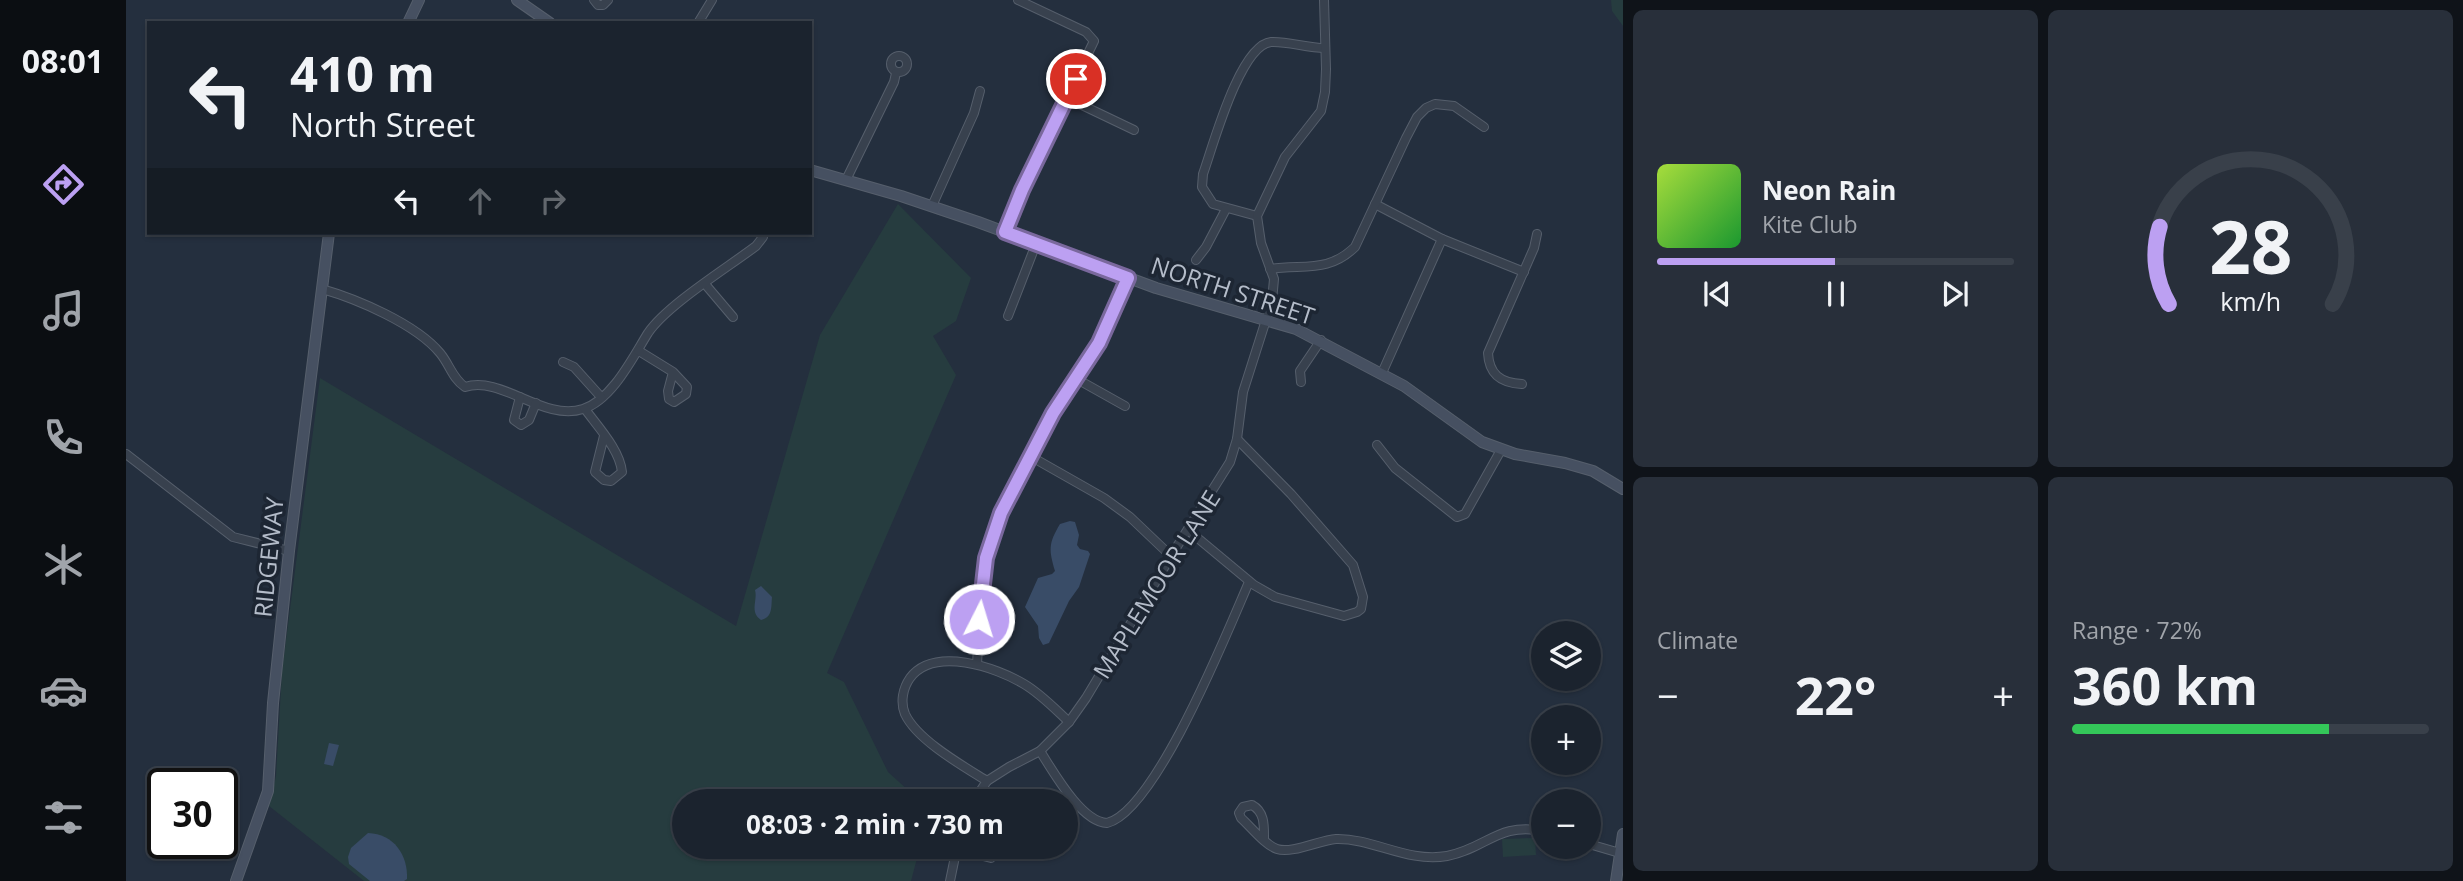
<!DOCTYPE html>
<meta charset="utf-8">
<style>
body{margin:0;font-family:"Open Sans",sans-serif;background:#282f3a;color:#f1f3f6;height:100vh;display:flex;flex-direction:column;font-size:26px;white-space:nowrap}
*{box-sizing:border-box;margin:0}
p{font-size:23px;color:#a0a4aa}
.icon{flex:none;width:38px;height:38px;fill:none;stroke:currentColor;stroke-width:2;stroke-linecap:round;stroke-linejoin:round}
.map{position:relative;flex:1;overflow:hidden}
.sheet{display:flex;flex-direction:column;gap:10px;padding:10px;background:#0f1319;width:840px}
.sheet>*{flex:none}
.banner{position:absolute;left:21px;top:21px;width:665px;height:214px;border-radius:0px;box-shadow:0 2px 5px #0004,0 0 0 2px #39404a;background:#1b232e;color:#f1f3f6;overflow:hidden}
.tools{position:absolute;left:1405px;top:621px;display:grid;gap:14px}
.tools a{display:grid;place-items:center;width:70px;height:70px;border-radius:50%;background:#1b232e;box-shadow:0 2px 5px #0004,0 0 0 2px #39404a;font-size:35px}
.speed{position:absolute;left:21px;top:768px;display:flex;gap:14px;font-size:35px;font-weight:700;text-align:center}
.speed>*{display:grid;place-content:center;width:91px;height:91px;border-radius:50%;background:#1b232e;box-shadow:0 2px 5px #0004,0 0 0 2px #39404a;line-height:1}
.speed .limit{border:4px solid #111;border-radius:10px;background:#fff;color:#111}
.pin{position:absolute;display:grid;place-items:center;width:60px;height:60px;color:#fff;margin:-30px;border:4px solid #fff;border-radius:50%;box-shadow:0 2px 7px #0007}
.me{position:absolute;width:77px;margin:-38px;rotate:5deg;stroke-linejoin:round;filter:drop-shadow(0 0 5px #0008)}
.turn{display:flex;align-items:center;gap:24px;height:147px;padding:0 28px;font-size:32px}
.turn .icon{width:91px;height:91px;stroke-width:2.5}
.turn b{display:block;font-size:49px;line-height:60px}
.lanes{display:flex;align-items:center;height:66px;padding:0 28px;background:#0003;justify-content:center;gap:35px;direction:ltr}
.lanes .off{opacity:.35}
.big{font-size:52px;font-weight:700;line-height:1.1}
.sheet .tile{flex:1;display:flex;flex-direction:column;justify-content:center;gap:10px;min-width:0;padding:0 24px;border-radius:10px;background:#282f3a}
.sheet .dial{align-items:center;gap:0}
.dial svg{height:182px;overflow:visible;fill:none;stroke:#39404a;stroke-width:7;stroke-linecap:round;text-anchor:middle}
.dial text{fill:#f1f3f6;stroke:none}
.song{display:flex;align-items:center;gap:21px}
.cover{width:84px;height:84px;border-radius:10px;background:linear-gradient(135deg,hsl(80 70% 55%),hsl(130 70% 35%))}
.played{height:7px;border-radius:4px;background:linear-gradient(90deg,#bca0f2 50%,#39404a 50%)}
.keys{display:flex;justify-content:space-around;direction:ltr}
.heat{display:flex;justify-content:space-between;align-items:center;font-size:38px;direction:ltr}
.charge{height:10px;border-radius:5px;background:linear-gradient(90deg,#34c759 72%,#39404a 0)}
.sheet .tiles{flex:1;display:grid;gap:10px;grid-template-columns:repeat(2,1fr)}
.trip{position:absolute;left:546px;top:789px;width:406px;height:70px;border-radius:35px;background:#1b232e;box-shadow:0 2px 5px #0004,0 0 0 2px #39404a;font-weight:700;line-height:70px;text-align:center}
main{display:flex;flex:1;min-height:0}
.dock{display:flex;flex-direction:column;width:126px;justify-content:space-around;align-items:center;background:#0b0e12;color:#a0a4aa}
.dock .icon{width:49px;height:49px}
.dock .active{color:#bca0f2}
.dock b{font-size:32px;color:#f1f3f6}
.map>svg:first-child{display:block}
.green{fill:#263c3f}
.water{fill:#394c67}
.lines{fill:none;stroke-linecap:round;stroke-linejoin:round}
.street-casing{stroke:#565f6c;stroke-width:10}
.secondary-casing{stroke:#565f6c;stroke-width:12}
.street{stroke:#38414e;stroke-width:8}
.secondary{stroke:#465061;stroke-width:10}
.route-casing{stroke:#7a689d;stroke-width:18}
.route{stroke:#bca0f2;stroke-width:12}
.labels{text-anchor:middle;dominant-baseline:central;stroke-width:7;stroke-linejoin:round;paint-order:stroke}
.street-label{font-size:24px;fill:#b4bcc9;stroke:#1d2633}
</style>
<main>
<nav class="dock">
<b>08:01</b>
<svg class="icon active" aria-label="directions" viewBox="0 0 24 24"><path d="M12 3l9 9-9 9-9-9zM9 14v-3h6M13 9l2 2-2 2"/></svg>
<svg class="icon" aria-label="music" viewBox="0 0 24 24"><path d="M9 18V5l10-2v13"/><circle cx="6" cy="18" r="3"/><circle cx="16" cy="16" r="3"/></svg>
<svg class="icon" aria-label="phone" viewBox="0 0 24 24"><path d="M5 4h4l2 5-3 2q2 4 5 5l2-3 5 2v4C11 20 4 13 5 4z"/></svg>
<svg class="icon" aria-label="climate" viewBox="0 0 24 24"><path d="M12 3v18M4 7l16 10M4 17L20 7"/></svg>
<svg class="icon" aria-label="car" viewBox="0 0 24 24"><path d="M5 17H2v-5l4-1 3-4h7l3 4 3 1v5h-3M9 17h6M6 11h13"/><circle cx="7" cy="17" r="2"/><circle cx="17" cy="17" r="2"/></svg>
<svg class="icon" aria-label="filters" viewBox="0 0 24 24"><path d="M4 7h16M4 17h16"/><circle cx="9" cy="7" r="2"/><circle cx="15" cy="17" r="2"/></svg>
</nav>
<div class="map">
<svg width="1497" height="881" viewBox="0 0 1497 881">
<rect width="100%" height="100%" fill="#242f3e"/>
<g class="green">
<polygon points="1485,0 1497,0 1497,26 1486,11"/>
<polygon points="772,204 845,278 830,321 807,336 830,375 701,673 718,682 762,772 794,801 558,802 558,847 796,847 790,862 785,881 238,881 143,806 150,776 156,671 194,378 610,626 694,335"/>
<polygon points="1409,838 1410,855 1377,857 1376,839"/>
</g>
<g class="water">
<path d="M 944,521 L 949,522 L 953,535 L 951,545 L 954,549 L 962,551 L 964,554 L 953,587 L 943,601 L 923,643 L 917,645 L 913,638 L 912,626 L 899,607 L 912,578 L 926,574 L 929,571 C 923,550 922,544 934,524 Z"/>
<path d="M 635,586 L 646,597 C 645,607 647,617 635,620 C 623,612 632,600 629,590 Z"/>
<polygon points="203,743 213,745 207,766 198,764"/>
<path d="M 242,833 C 268,834 282,855 281,879 L 278,881 L 244,881 L 223,864 L 222,857 L 225,848 Z"/>
</g>
<g class="lines">
<g class="street-casing">
<g id="street">
<polyline points="468,0 472,5 477,5 482,0"/>
<polyline points="572,23 586,0"/>
<circle cx="773" cy="64" r="8"/>
<polyline points="941,98 1008,130"/>
<polyline points="720,180 768,82 770,73"/>
<polyline points="1249,204 1316,239 1398,272"/>
<polyline points="806,206 848,113 854,91"/>
<path d="M 1131,216 L 1087,204 L 1076,187 L 1077,174 C 1087,146 1114,45 1145,42 C 1161,41 1181,48 1199,48"/>
<polyline points="879,232 896,190 968,41 960,32 892,0"/>
<polyline points="1070,260 1080,247 1100,209"/>
<path d="M 1144,269 C 1179,264 1202,273 1229,247 L 1280,138 L 1291,117 L 1300,108 L 1309,104 L 1328,106 L 1358,127"/>
<polyline points="579,284 607,317"/>
<path d="M 196,289 C 231,299 290,324 314,353 C 324,365 326,378 339,387 C 376,375 417,422 457,409 C 486,400 507,357 522,333 C 541,305 601,268 630,246 L 637,237 L 637,233"/>
<polyline points="882,316 910,244"/>
<polyline points="513,351 547,372 561,387 560,394 548,402 543,399 542,391 547,372"/>
<polyline points="437,362 448,367 475,397"/>
<polyline points="1256,373 1316,239"/>
<polyline points="949,378 999,406"/>
<polyline points="1175,382 1174,371 1195,340"/>
<path d="M 1396,384 C 1374,383 1363,374 1362,353 L 1408,248 L 1411,234"/>
<polyline points="394,397 388,420 395,425 403,420 410,403"/>
<path d="M 459,409 C 472,427 494,450 496,472 L 485,481 L 478,480 L 469,472 L 478,436"/>
<polyline points="1251,445 1269,468 1331,517 1339,514 1375,450"/>
<polyline points="0,454 107,537 163,551"/>
<polyline points="904,456 978,498 1004,517 1045,556"/>
<polyline points="1062,530 1128,585 1149,597 1218,616 1231,612 1235,609 1237,597 1227,565 1165,494 1111,439"/>
<polyline points="851,664 855,596 860,558 875,512 927,413 973,343 1002,278"/>
<path d="M 914,751 C 927,771 955,822 981,823 C 1030,811 1102,630 1123,582"/>
<path d="M 861,781 C 837,766 791,740 779,714 C 774,702 777,688 784,678 C 808,646 870,667 898,684 C 915,694 929,709 943,722"/>
<polyline points="847,802 861,781 883,767 914,751 943,722 960,698 1045,556 1104,462 1111,439 1117,392 1146,301 1148,279 1135,243 1131,216 1159,157 1195,111 1199,92 1200,69 1198,0"/>
<path d="M 1138,839 C 1138,826 1139,812 1126,805 L 1117,807 L 1113,813 L 1115,818 C 1125,827 1139,845 1151,849 C 1166,854 1194,840 1210,839 C 1247,838 1281,863 1321,856 C 1362,848 1371,822 1418,831"/>
<polyline points="1463,844 1497,854"/>
<polyline points="830,849 865,858"/>
<polyline points="824,881 831,847"/>
</g>
</g>
<g class="secondary-casing">
<g id="secondary">
<polyline points="391,0 424,23"/>
<polyline points="282,23 293,0"/>
<polyline points="684,170 775,196 852,222 1030,288 1170,329 1278,386 1356,442 1389,454 1439,463 1467,471 1497,489"/>
<polyline points="110,881 142,791 147,703 163,551 203,233"/>
<polyline points="1490,881 1497,834"/>
</g>
</g>
<use href="#street" class="street"/>
<use href="#secondary" class="secondary"/>
</g>
<g class="lines">
<g class="route-casing">
<polyline id="route" points="853,619 860,558 875,513 927,413 973,343 1002,278 879,232 896,190 950,79"/>
</g>
<use href="#route" class="route"/>
</g>
<g class="labels">
<g class="street-label">
<text transform="translate(1107 290) rotate(18)">NORTH STREET</text>
<text transform="translate(142 557) rotate(-84)">RIDGEWAY</text>
<text transform="translate(1030 584) rotate(-58)">MAPLEMOOR LANE</text>
</g>
</g>
</svg>
<div class="tools">
<a><svg class="icon" aria-label="layers" viewBox="0 0 24 24"><path d="M12 4l9 5-9 5-9-5zM3 14l9 5 9-5"/></svg></a>
<a>+</a>
<a>−</a>
</div>
<div class="speed"><div class="limit">30</div></div>
<div class="pin" style="left:950px;top:79px;background:#d93025"><svg class="icon" aria-label="arrive" viewBox="0 0 24 24"><path d="M6 21V4h12l-3 4 3 4H6"/></svg></div>
<svg class="me" style="left:853px;top:619px" viewBox="-20 -20 40 40"><circle r="17" fill="#bca0f2" stroke="#fff" stroke-width="3"/><path d="M0-11L8 9 0 5-8 9z" fill="#fff"/></svg>
<div class="trip">08:03 · 2 min · 730 m</div>
<div class="banner">
<div class="turn"><svg class="icon" aria-label="left" viewBox="0 0 24 24"><path d="M17 20v-9H6M10 6l-5 5 5 5"/></svg><div><b>410 m</b>North Street</div></div>
<div class="lanes"><svg class="icon" aria-label="left" viewBox="0 0 24 24"><path d="M17 20v-9H6M10 6l-5 5 5 5"/></svg><svg class="icon off" aria-label="ahead" viewBox="0 0 24 24"><path d="M12 20V5M6 11l6-6 6 6"/></svg><svg class="icon off" aria-label="right" viewBox="0 0 24 24"><path d="M7 20v-9h11M14 6l5 5-5 5"/></svg></div>
</div>
</div>
<section class="sheet">
<div class="tiles">
<div class="tile">
<div class="song"><i class="cover"></i><div><b>Neon Rain</b><p>Kite Club</p></div></div>
<div class="played"></div>
<div class="keys"><svg class="icon" aria-label="previous" viewBox="0 0 24 24"><path d="M18 5L8 12l10 7zM5 5v14"/></svg><svg class="icon" aria-label="pause" viewBox="0 0 24 24"><path d="M8 5v14M16 5v14"/></svg><svg class="icon" aria-label="next" viewBox="0 0 24 24"><path d="M6 5l10 7-10 7zM19 5v14"/></svg></div>
</div>
<div class="tile dial"><svg viewBox="0 0 100 80">
<path d="M14 69A42 42 0 1 1 86 69"/>
<path d="M14 69A42 42 0 0 1 10 35" stroke="#bca0f2"/>
<text x="50" y="56" font-size="32" font-weight="700">28</text>
<text x="50" y="72" font-size="11">km/h</text>
</svg></div>
<div class="tile"><p>Climate</p>
<div class="heat"><a>−</a><b class="big">22°</b><a>+</a></div>
</div>
<div class="tile"><p>Range · 72%</p><b class="big">360 km</b><div class="charge"></div></div>
</div>
</section>
</main>
